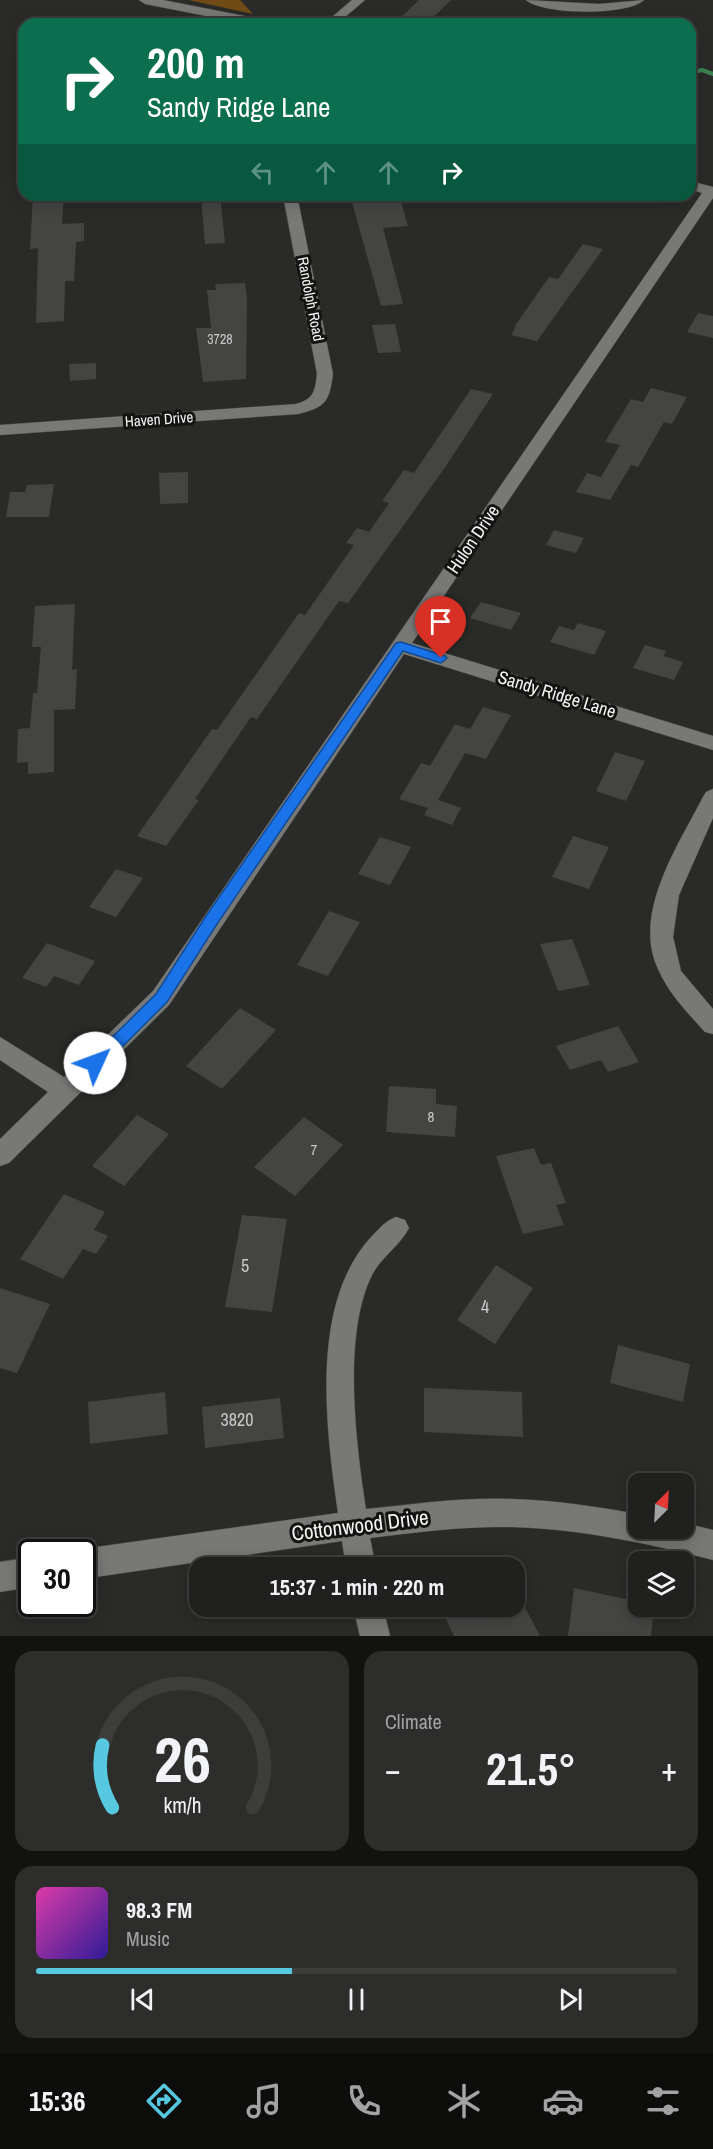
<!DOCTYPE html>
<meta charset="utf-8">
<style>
body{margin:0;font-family:"Archivo Narrow",sans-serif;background:#2d2d2b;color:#f1f3f6;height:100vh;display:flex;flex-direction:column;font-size:22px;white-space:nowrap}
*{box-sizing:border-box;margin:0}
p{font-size:20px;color:#a2a3a4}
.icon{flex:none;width:33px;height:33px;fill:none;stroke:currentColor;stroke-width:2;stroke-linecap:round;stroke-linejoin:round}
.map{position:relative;height:1636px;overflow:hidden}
.drawer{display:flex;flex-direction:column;gap:15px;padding:15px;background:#121210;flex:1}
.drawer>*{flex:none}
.banner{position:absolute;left:18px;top:18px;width:678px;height:183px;border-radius:18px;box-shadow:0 3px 15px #0003,0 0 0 2px #3d3e3c;background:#0b6e4f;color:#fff;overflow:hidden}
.needle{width:39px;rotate:24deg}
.buttons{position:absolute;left:628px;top:1473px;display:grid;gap:12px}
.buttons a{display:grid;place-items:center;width:66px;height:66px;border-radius:12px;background:#20201e;box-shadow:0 3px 15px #0003,0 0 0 2px #3d3e3c;font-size:30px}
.speed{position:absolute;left:18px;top:1539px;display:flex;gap:12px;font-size:30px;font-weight:700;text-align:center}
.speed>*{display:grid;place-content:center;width:78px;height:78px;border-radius:50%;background:#20201e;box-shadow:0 3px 15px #0003,0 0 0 2px #3d3e3c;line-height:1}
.speed .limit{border:3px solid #111;border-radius:9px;background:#fff;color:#111}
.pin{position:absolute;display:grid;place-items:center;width:51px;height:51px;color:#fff;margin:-62px -26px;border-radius:50% 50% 50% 0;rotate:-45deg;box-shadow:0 0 6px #0007}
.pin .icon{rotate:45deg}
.me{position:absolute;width:66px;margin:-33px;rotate:47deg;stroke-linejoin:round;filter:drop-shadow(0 0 4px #0008)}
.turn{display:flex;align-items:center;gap:21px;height:126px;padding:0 30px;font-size:27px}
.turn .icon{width:78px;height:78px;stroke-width:2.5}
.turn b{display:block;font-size:42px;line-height:51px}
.lanes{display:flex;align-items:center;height:57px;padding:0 30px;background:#0003;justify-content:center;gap:30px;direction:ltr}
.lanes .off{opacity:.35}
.big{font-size:45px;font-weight:800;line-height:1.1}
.drawer .tile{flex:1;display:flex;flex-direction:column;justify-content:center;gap:9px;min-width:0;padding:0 21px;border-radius:18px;background:#2d2d2b}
.drawer .dial{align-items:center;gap:0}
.dial svg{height:156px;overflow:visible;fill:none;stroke:#3d3e3c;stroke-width:7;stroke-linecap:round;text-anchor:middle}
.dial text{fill:#f1f3f6;stroke:none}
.song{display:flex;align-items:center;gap:18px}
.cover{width:72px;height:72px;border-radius:9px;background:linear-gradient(135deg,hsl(320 70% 55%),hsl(250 70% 35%))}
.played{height:6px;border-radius:3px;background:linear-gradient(90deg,#56c9e0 40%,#3d3e3c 40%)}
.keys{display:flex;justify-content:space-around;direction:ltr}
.heat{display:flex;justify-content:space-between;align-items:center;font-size:33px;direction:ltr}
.drawer .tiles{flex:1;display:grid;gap:15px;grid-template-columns:1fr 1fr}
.tile:last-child{grid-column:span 2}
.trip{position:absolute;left:189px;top:1557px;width:336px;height:60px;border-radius:18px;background:#20201e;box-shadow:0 3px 15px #0003,0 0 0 2px #3d3e3c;font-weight:800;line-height:60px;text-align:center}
.dock{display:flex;height:96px;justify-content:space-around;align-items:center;background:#0d0d0c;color:#a2a3a4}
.dock .icon{width:42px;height:42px}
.dock .current{color:#56c9e0}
.dock b{font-size:27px;color:#f1f3f6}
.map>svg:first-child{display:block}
.forest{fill:#704b16}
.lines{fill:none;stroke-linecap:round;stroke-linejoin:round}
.stream{stroke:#3b8253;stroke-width:4}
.building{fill:#444543}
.minor-casing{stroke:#494947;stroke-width:1}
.minor{fill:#787976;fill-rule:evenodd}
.route{fill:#1a73e8;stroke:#114b97;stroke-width:1.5}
.labels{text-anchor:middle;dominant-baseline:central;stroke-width:6;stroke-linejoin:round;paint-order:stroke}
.far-number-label{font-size:14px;fill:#c8c8c7}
.far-street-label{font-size:15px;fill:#f4f4f3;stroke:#131312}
.number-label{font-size:15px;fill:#c8c8c7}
.street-label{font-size:18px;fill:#f4f4f3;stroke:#131312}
.near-number-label{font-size:18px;fill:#c8c8c7}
.near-street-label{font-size:21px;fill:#f4f4f3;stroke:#131312}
</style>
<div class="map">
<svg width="713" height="1636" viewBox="0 0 713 1636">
<rect width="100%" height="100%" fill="#2a2b28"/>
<polygon class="forest" points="188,0 240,0 253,14 193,1"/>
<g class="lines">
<polyline class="stream" points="690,73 702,70 713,74"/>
</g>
<g class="building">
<polygon points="419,0 451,0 426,24 398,20"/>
<polygon points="33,195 64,195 62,224 84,223 84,241 76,242 74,281 65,281 64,321 36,323 38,248 30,249"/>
<polygon points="201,195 220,195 225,243 205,244"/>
<polygon points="350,195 399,195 408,226 383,228 403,304 381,306"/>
<polygon points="583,244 603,249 537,341 511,335 516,327 514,327 549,277 558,279"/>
<polygon points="245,283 247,300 246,379 203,382 196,328 211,328 207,290 216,290 215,284"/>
<polygon points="698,313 713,316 713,338 687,332"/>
<polygon points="395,324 401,352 378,353 372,325"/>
<polygon points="96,363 96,379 70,381 69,364"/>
<polygon points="651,388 687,397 672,424 664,422 638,467 631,465 610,500 576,492 587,473 601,477 620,445 605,442 631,399 643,402"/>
<polygon points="471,389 493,394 446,466 348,603 339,601 257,719 251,717 195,799 199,800 166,846 137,836 212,729 217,730 299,613 305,615 354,545 346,543 357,528 369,532 389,503 382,501 404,470 414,473"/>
<polygon points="188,472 188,503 160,504 159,473"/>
<polygon points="54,484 49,517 6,517 10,492 25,492 27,485"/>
<polygon points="554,530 584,538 576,553 546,545"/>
<polygon points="481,602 521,613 511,630 470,618"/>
<polygon points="75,604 72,670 77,669 75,709 54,710 54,772 28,774 28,762 17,763 18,729 30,728 33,693 37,693 41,647 32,647 35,606"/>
<polygon points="578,623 606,631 594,655 550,642 559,626 574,630"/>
<polygon points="645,645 666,651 664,656 683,662 674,680 633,668"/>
<polygon points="483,707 511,715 486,759 465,753 438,800 461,808 452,825 424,815 428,808 399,799 421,763 430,766 455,724 470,729"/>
<polygon points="615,752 645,761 626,801 596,791"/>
<polygon points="573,836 609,847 589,889 552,877"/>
<polygon points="380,837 411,847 390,885 358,874"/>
<polygon points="116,869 143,878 116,917 89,907"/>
<polygon points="329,911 360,922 328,976 297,965"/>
<polygon points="572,939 590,985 558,991 540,944"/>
<polygon points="47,943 95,961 79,985 54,976 46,987 22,978"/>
<polygon points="240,1008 276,1030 222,1089 186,1066"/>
<polygon points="618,1026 639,1062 608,1072 601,1060 570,1070 556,1046"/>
<polygon points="389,1086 436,1089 436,1104 457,1106 455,1137 386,1132"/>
<polygon points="137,1115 169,1134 124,1186 92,1166"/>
<polygon points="304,1117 343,1145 295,1196 254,1167"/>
<polygon points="534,1148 541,1165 551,1163 566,1203 556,1205 564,1225 523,1234 496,1156"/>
<polygon points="64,1194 105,1212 94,1230 108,1236 96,1254 83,1249 63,1279 20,1259"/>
<polygon points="242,1215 287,1219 272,1312 225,1307"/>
<polygon points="496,1265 533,1288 495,1344 457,1320"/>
<polygon points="0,1288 50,1304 17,1373 0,1368"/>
<polygon points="618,1345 690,1364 683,1402 610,1383"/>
<polygon points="424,1388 522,1392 523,1437 424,1432"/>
<polygon points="165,1392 168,1434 90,1444 88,1402"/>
<polygon points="280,1398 284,1438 205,1448 202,1407"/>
<polygon points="574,1588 639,1602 639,1606 654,1606 651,1636 568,1636"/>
<polygon points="522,1602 540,1636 454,1636 445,1617 465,1606 514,1606"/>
</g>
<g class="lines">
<g class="minor-casing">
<g id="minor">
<polygon points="139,0 163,0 265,20 271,24 247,24 145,4"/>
<polygon points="352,0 365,0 337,24 324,24"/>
<path d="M 526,0 L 599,4 L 644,0 C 627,16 543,15 526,0 Z"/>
<polygon points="690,181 713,187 713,198 412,643 713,736 713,750 404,654 169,1005 9,1163 0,1166 0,1139 48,1092 0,1060 0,1037 64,1077 153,991 702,193 690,189"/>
<path d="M 283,195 L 297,195 L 333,374 C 329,402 326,407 298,414 L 0,435 L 0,425 L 296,404 C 314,399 315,391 317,374 Z"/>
<path d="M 713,789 L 713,818 L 679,895 L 673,937 L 681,971 L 713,1009 L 713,1034 L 705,1032 C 687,1012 669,994 658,969 C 632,913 678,846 703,797 L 706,792 Z"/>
<path d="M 396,1217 L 405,1220 L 409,1228 C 400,1246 381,1257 372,1275 C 342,1335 356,1445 366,1509 C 414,1504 463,1497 512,1499 C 554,1500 597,1507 639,1514 L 639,1528 L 684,1528 L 684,1523 L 713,1530 L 713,1560 C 647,1543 580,1529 511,1527 C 464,1526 417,1532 370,1538 L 376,1568 L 346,1568 L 342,1541 L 82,1579 L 82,1552 L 74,1552 L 82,1549 L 338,1513 C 326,1429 309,1303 372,1236 C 380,1228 385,1221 396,1217 Z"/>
<polygon points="32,1557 32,1587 0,1592 0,1562"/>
<polygon points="353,1606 383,1606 390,1636 360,1636"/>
</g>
</g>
<use href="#minor" class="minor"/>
</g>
<polygon class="route" points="401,642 445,656 447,658 441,663 403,651 217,924 167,1002 101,1068 90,1068 87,1063 90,1059 156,994 206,916 396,643"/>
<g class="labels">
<g class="far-number-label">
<text x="220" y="339">3728</text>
</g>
<g class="far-street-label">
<text transform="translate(311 299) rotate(79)">Randolph Road</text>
<text transform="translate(159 419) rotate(-4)">Haven Drive</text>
</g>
<g class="number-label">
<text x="431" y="1116">8</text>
<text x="314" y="1149">7</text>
</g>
<g class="street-label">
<text transform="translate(473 539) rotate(-56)">Hulon Drive</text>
<text transform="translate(557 694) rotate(17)">Sandy Ridge Lane</text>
</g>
<g class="near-number-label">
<text x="245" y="1265">5</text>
<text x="485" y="1306">4</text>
<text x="237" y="1419">3820</text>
</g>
<g class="near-street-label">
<text transform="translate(360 1525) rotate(-7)">Cottonwood Drive</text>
</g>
</g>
</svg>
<div class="buttons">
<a><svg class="needle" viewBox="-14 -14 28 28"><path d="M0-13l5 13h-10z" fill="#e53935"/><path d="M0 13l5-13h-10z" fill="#a2a3a4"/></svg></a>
<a><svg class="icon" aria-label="layers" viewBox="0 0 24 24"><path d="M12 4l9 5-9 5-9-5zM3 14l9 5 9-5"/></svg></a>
</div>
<div class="speed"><div class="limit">30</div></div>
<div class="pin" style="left:441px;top:658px;background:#d93025"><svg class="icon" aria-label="arrive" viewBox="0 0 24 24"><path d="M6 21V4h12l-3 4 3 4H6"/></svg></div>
<svg class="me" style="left:95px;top:1063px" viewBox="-20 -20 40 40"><circle r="19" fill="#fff"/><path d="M0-13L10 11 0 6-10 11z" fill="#1a73e8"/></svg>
<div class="trip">15:37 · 1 min · 220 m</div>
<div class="banner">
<div class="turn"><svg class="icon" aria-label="right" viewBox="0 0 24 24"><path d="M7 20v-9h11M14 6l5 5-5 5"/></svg><div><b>200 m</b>Sandy Ridge Lane</div></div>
<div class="lanes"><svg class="icon off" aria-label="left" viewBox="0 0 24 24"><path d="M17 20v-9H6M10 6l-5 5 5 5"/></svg><svg class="icon off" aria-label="ahead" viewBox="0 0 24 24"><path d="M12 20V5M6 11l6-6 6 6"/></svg><svg class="icon off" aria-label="ahead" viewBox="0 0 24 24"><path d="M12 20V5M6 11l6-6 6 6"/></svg><svg class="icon" aria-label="right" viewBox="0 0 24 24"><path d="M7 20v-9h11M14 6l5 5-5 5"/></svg></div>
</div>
</div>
<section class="drawer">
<div class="tiles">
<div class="tile dial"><svg viewBox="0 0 100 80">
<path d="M14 69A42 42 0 1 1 86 69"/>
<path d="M14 69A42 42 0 0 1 9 37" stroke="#56c9e0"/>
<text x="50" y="56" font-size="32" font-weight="700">26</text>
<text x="50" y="72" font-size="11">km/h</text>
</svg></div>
<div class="tile"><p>Climate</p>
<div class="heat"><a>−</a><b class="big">21.5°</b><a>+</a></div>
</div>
<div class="tile">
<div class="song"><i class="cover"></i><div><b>98.3 FM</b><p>Music</p></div></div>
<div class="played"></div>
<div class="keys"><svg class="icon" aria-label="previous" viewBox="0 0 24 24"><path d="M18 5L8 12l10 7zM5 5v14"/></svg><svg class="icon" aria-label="pause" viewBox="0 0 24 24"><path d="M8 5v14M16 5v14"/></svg><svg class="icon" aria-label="next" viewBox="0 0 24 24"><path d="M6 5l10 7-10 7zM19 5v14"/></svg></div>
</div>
</div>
</section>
<nav class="dock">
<b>15:36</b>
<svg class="icon current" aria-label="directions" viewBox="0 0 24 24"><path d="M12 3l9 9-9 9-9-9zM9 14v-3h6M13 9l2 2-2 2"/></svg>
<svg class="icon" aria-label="music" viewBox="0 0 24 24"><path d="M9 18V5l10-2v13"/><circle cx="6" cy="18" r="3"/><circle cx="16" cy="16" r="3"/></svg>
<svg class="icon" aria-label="phone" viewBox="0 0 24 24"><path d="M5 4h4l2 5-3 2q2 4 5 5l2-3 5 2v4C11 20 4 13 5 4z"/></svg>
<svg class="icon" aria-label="climate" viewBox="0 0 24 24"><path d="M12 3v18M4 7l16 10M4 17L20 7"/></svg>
<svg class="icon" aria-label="car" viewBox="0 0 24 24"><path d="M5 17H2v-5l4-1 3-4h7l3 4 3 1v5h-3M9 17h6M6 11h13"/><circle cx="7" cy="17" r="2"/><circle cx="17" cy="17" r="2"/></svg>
<svg class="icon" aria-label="filters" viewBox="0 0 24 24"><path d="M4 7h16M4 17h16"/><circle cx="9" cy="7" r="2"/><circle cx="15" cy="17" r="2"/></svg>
</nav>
